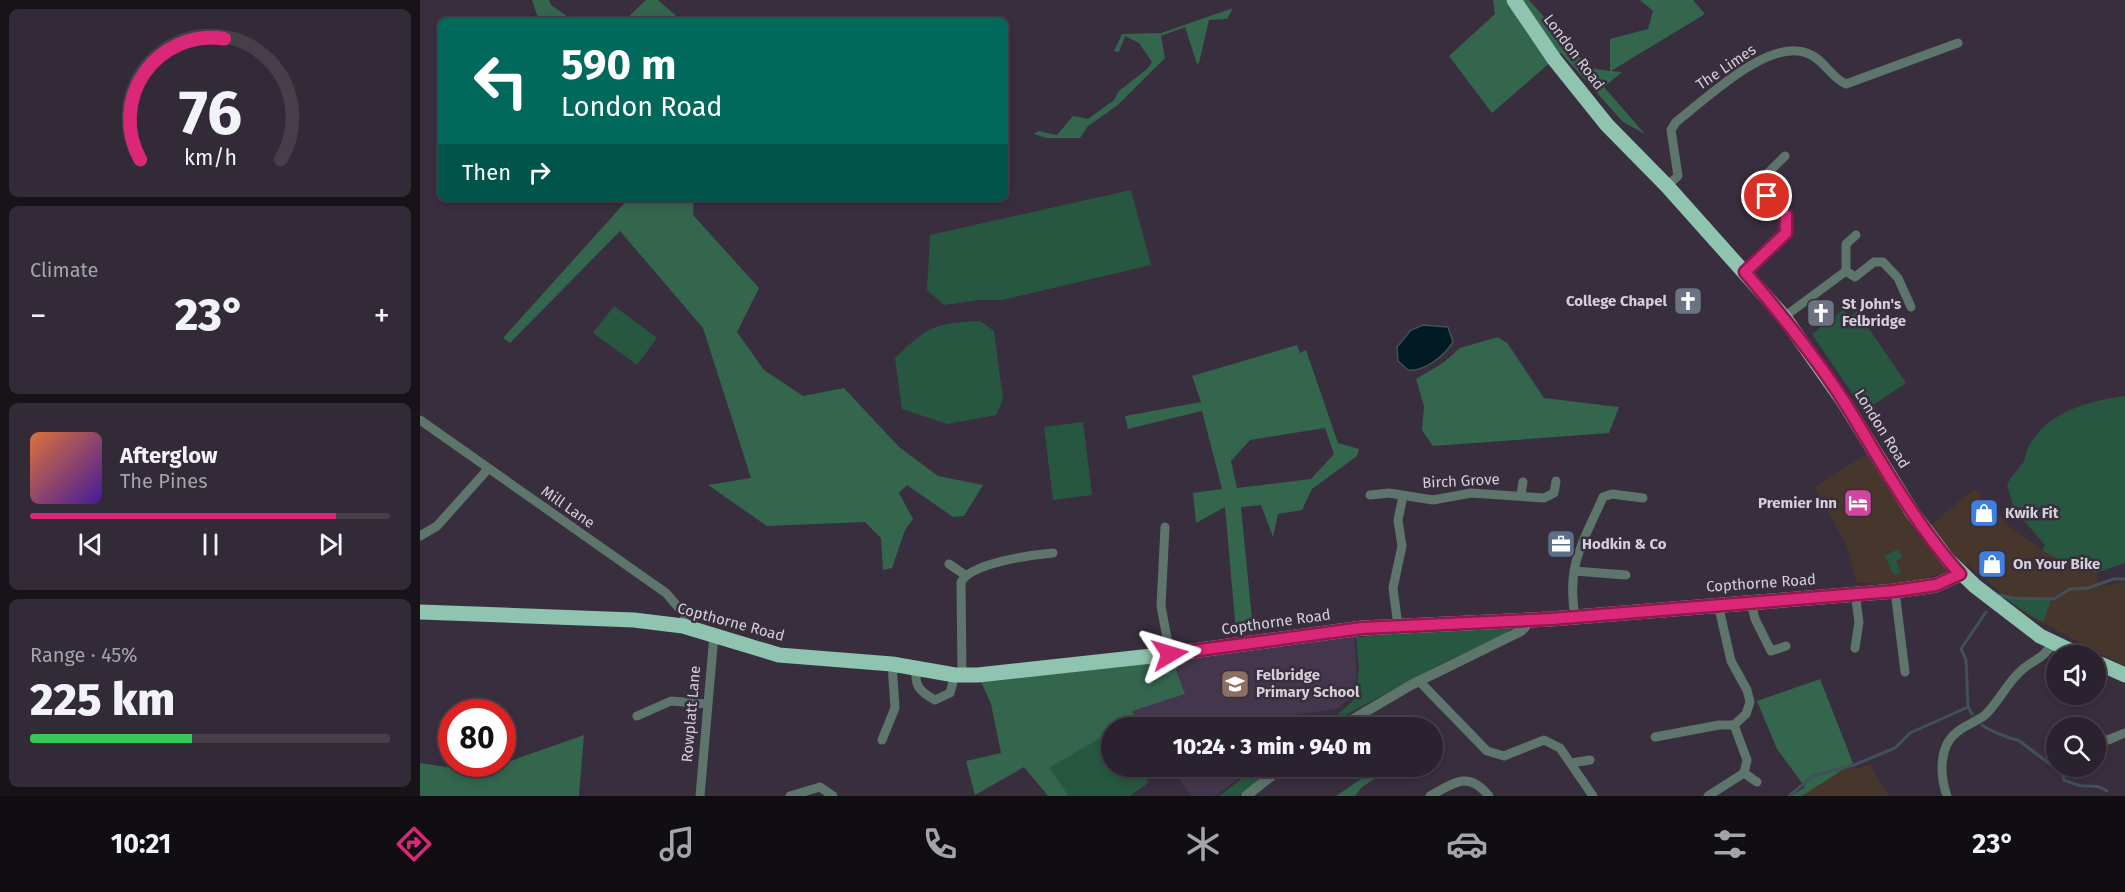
<!DOCTYPE html>
<meta charset="utf-8">
<style>
body{margin:0;font-family:"Fira Sans",sans-serif;background:#322a36;color:#f1f3f6;height:100vh;display:flex;flex-direction:column;font-size:22px;white-space:nowrap}
*{box-sizing:border-box;margin:0}
p{font-size:20px;color:#a5a4aa}
.icon{flex:none;width:33px;height:33px;fill:none;stroke:currentColor;stroke-width:2;stroke-linecap:round;stroke-linejoin:round}
.map{position:relative;flex:1;overflow:hidden}
.side{display:flex;flex-direction:column;gap:9px;padding:9px;background:#171319;width:420px}
.side>*{flex:none}
.hud{position:absolute;left:18px;top:18px;width:570px;height:183px;border-radius:9px;box-shadow:0 3px 9px #0003,0 0 0 2px #463f4a;background:#00695c;color:#fff;overflow:hidden}
.tools{position:absolute;left:1626px;top:645px;display:grid;gap:12px}
.tools a{display:grid;place-items:center;width:60px;height:60px;border-radius:50%;background:#2a222e;box-shadow:0 3px 9px #0003,0 0 0 2px #463f4a;font-size:30px}
.speed{position:absolute;left:18px;top:699px;display:flex;gap:12px;font-size:30px;font-weight:700;text-align:center}
.speed>*{display:grid;place-content:center;width:78px;height:78px;border-radius:50%;background:#2a222e;box-shadow:0 3px 9px #0003,0 0 0 2px #463f4a;line-height:1}
.speed .limit{border:9px solid #d22;background:#fff;color:#111}
.pin{position:absolute;display:grid;place-items:center;width:51px;height:51px;color:#fff;margin:-26px;border:3px solid #fff;border-radius:50%;box-shadow:0 2px 6px #0007}
.me{position:absolute;width:66px;margin:-33px;rotate:83deg;stroke-linejoin:round;filter:drop-shadow(0 0 4px #0008)}
.turn{display:flex;align-items:center;gap:21px;height:126px;padding:0 24px;font-size:27px}
.turn .icon{width:78px;height:78px;stroke-width:2.5}
.turn b{display:block;font-size:42px;line-height:51px}
.then{display:flex;align-items:center;height:57px;padding:0 24px;background:#0003;gap:12px;font-size:22px}
.big{font-size:45px;font-weight:800;line-height:1.1}
.side .widget{flex:1;display:flex;flex-direction:column;justify-content:center;gap:9px;min-width:0;padding:0 21px;border-radius:9px;background:#322a36}
.side .dial{align-items:center;gap:0}
.dial svg{height:156px;overflow:visible;fill:none;stroke:#463f4a;stroke-width:7;stroke-linecap:round;text-anchor:middle}
.dial text{fill:#f1f3f6;stroke:none}
.song{display:flex;align-items:center;gap:18px}
.cover{width:72px;height:72px;border-radius:9px;background:linear-gradient(135deg,hsl(20 70% 55%),hsl(260 70% 35%))}
.played{height:6px;border-radius:3px;background:linear-gradient(90deg,#db2777 85%,#463f4a 85%)}
.keys{display:flex;justify-content:space-around;direction:ltr}
.heat{display:flex;justify-content:space-between;align-items:center;font-size:33px;direction:ltr}
.charge{height:9px;border-radius:4px;background:linear-gradient(90deg,#34c759 45%,#463f4a 0)}
.trip{position:absolute;left:681px;top:717px;width:342px;height:60px;border-radius:30px;background:#2a222e;box-shadow:0 3px 9px #0003,0 0 0 2px #463f4a;font-weight:800;line-height:60px;text-align:center}
.dock{display:flex;height:96px;justify-content:space-around;align-items:center;background:#110e12;color:#a5a4aa}
.dock .icon{width:42px;height:42px}
.dock .active{color:#db2777}
.dock b{font-size:27px;color:#f1f3f6}
main{display:flex;flex:1;min-height:0}
.map>svg:first-child{display:block}
.commercial{fill:#46362b}
.built{fill:#44364c}
.green{fill:#275740}
.forest{fill:#34654d;fill-rule:evenodd}
.water{fill:#001b23;stroke:#40515a;stroke-width:1.5}
.lines{fill:none;stroke-linecap:round;stroke-linejoin:round}
.stream{stroke:#40515a;stroke-width:3}
.minor{stroke:#5e756c;stroke-width:9}
.tertiary{stroke:#5e756c;stroke-width:10}
.trunk{stroke:#8fc4b1;stroke-width:15}
.route-casing{stroke:#8e194d;stroke-width:15}
.route{stroke:#db2777;stroke-width:10}
.labels{text-anchor:middle;dominant-baseline:central;stroke-width:5;stroke-linejoin:round;paint-order:stroke}
.street-label{font-size:15px;fill:#d5cfd9;stroke:#382e3e}
.poi-label{font-size:15px;font-weight:bold;fill:#d5cfd9;stroke:#382e3e;text-anchor:start}
</style>
<main>
<section class="side">
<div class="widget dial"><svg viewBox="0 0 100 80">
<path d="M14 69A42 42 0 1 1 86 69"/>
<path d="M14 69A42 42 0 0 1 57 7" stroke="#db2777"/>
<text x="50" y="56" font-size="32" font-weight="700">76</text>
<text x="50" y="72" font-size="11">km/h</text>
</svg></div>
<div class="widget"><p>Climate</p>
<div class="heat"><a>−</a><b class="big">23°</b><a>+</a></div>
</div>
<div class="widget">
<div class="song"><i class="cover"></i><div><b>Afterglow</b><p>The Pines</p></div></div>
<div class="played"></div>
<div class="keys"><svg class="icon" aria-label="previous" viewBox="0 0 24 24"><path d="M18 5L8 12l10 7zM5 5v14"/></svg><svg class="icon" aria-label="pause" viewBox="0 0 24 24"><path d="M8 5v14M16 5v14"/></svg><svg class="icon" aria-label="next" viewBox="0 0 24 24"><path d="M6 5l10 7-10 7zM19 5v14"/></svg></div>
</div>
<div class="widget"><p>Range · 45%</p><b class="big">225 km</b><div class="charge"></div></div>
</section>
<div class="map">
<svg width="1705" height="796" viewBox="0 0 1705 796">
<rect width="100%" height="100%" fill="#382e3e"/>
<g class="commercial">
<polygon points="1447,454 1498,536 1554,489 1590,527 1622,550 1637,559 1676,573 1678,587 1705,581 1705,667 1601,611 1548,564 1496,582 1473,584 1437,583 1426,544 1394,487"/>
<polygon points="1450,764 1469,796 1382,796 1426,767 1436,769"/>
</g>
<g class="built">
<polygon points="934,630 937,678 933,695 919,708 872,716 827,719 833,727 723,728 712,711 750,654"/>
<polygon points="751,767 834,767 795,796 771,796"/>
</g>
<g class="green">
<polygon points="711,190 731,265 582,300 558,300 524,305 507,290 510,235"/>
<polygon points="194,306 237,338 217,365 173,333"/>
<polygon points="1424,309 1429,317 1437,311 1486,383 1444,411 1392,334"/>
<path d="M 560,321 L 574,331 L 583,399 L 576,415 L 527,424 L 482,409 L 475,358 C 510,325 512,324 560,321 Z"/>
<path d="M 1705,396 L 1705,563 L 1676,573 L 1637,559 L 1622,550 L 1625,545 L 1594,509 L 1587,485 C 1591,476 1597,471 1603,463 C 1606,458 1606,451 1609,446 C 1628,411 1669,401 1705,396 Z"/>
<polygon points="663,422 672,495 633,500 624,427"/>
<polygon points="1478,549 1483,558 1476,561 1481,573 1474,575 1465,556"/>
<polygon points="1583,597 1631,600 1623,623"/>
<polygon points="1091,627 1088,633 1027,661 920,718 918,714 936,698 939,667 936,637 944,637 945,634"/>
<polygon points="691,732 692,766 743,767 726,779 728,783 710,796 649,796 628,768"/>
<polygon points="838,767 852,767 842,774 842,779 818,796 799,796"/>
</g>
<g class="forest">
<polygon points="112,0 129,0 131,5 154,21 119,21"/>
<polygon points="226,0 238,0 262,21 204,21"/>
<polygon points="1073,0 1109,0 1169,68 1190,71 1190,39 1228,29 1233,11 1220,0 1273,0 1285,14 1191,71 1202,72 1184,87 1225,134 1203,122 1141,53 1072,113 1029,56 1075,14"/>
<polygon points="813,8 807,19 789,20 779,63 777,64 765,27 741,36 745,58 698,105 668,126 660,138 626,138 614,134 618,131 637,135 653,116 668,119 694,100 699,91 728,68 732,62 719,43 705,36 699,52 694,51 702,34 741,33"/>
<polygon points="209,198 274,198 273,215 339,288 317,332 344,370 383,396 424,388 479,447 518,476 563,485 544,516 533,517 487,485 479,493 493,519 485,530 472,568 463,570 461,538 445,522 347,526 288,485 331,478 283,328 200,231 90,343 83,338"/>
<polygon points="1078,337 1088,344 1124,398 1199,407 1189,433 1013,446 1002,430 1004,406 996,379 1023,363 1040,348"/>
<path d="M 877,345 L 880,353 L 886,350 L 918,443 L 939,449 L 937,456 L 892,489 L 882,510 L 858,514 L 853,537 L 841,505 L 821,507 L 833,630 L 816,632 L 805,507 L 776,523 L 773,493 L 802,489 L 782,411 L 708,429 L 705,416 L 781,402 L 772,376 ZM 905,428 L 914,454 L 891,479 L 817,488 L 811,461 L 830,440 Z"/>
<polygon points="750,654 765,694 712,711 716,717 698,727 692,728 691,732 629,768 649,796 628,796 604,767 555,795 546,761 581,753 571,704 558,675"/>
<polygon points="1400,679 1433,763 1382,796 1371,796 1385,787 1357,749 1337,701"/>
<polygon points="164,735 159,796 0,796 0,763 59,772"/>
<polygon points="954,770 959,776 942,787 935,796 916,796"/>
</g>
<path class="water" d="M 1003,325 L 1028,327 L 1033,342 C 1025,355 1005,372 988,370 L 978,361 L 977,347 L 991,330 Z"/>
<g class="lines">
<g class="stream">
<polyline points="1580,595 1593,598 1634,599 1650,589 1668,588 1694,579 1705,579"/>
<polyline points="1548,707 1546,660 1541,649 1566,612"/>
<path d="M 1562,725 C 1566,729 1593,740 1598,740 L 1642,773 L 1644,780 C 1650,782 1658,786 1664,786 C 1674,786 1678,785 1687,791"/>
<polyline points="1369,796 1393,776 1434,765 1475,748 1490,733 1548,707 1552,714"/>
</g>
<g class="minor">
<path d="M 1247,186 L 1258,176 L 1251,130 L 1256,122 C 1286,99 1348,38 1387,53 C 1404,59 1410,77 1426,84 L 1538,43"/>
<polyline points="1426,271 1435,277 1454,262 1463,262 1478,278 1491,307"/>
<polyline points="1325,272 1366,233 1366,215 1347,196 1353,181 1347,174 1365,156"/>
<polyline points="1364,317 1426,271 1426,244 1436,235"/>
<polyline points="0,420 246,593 265,615 263,626"/>
<polyline points="950,495 969,493 1013,500 1051,493 1124,498 1134,493 1136,481"/>
<polyline points="1101,495 1103,482"/>
<polyline points="745,527 741,606 750,654"/>
<polyline points="0,536 17,526 68,469"/>
<polyline points="529,564 545,575"/>
<polyline points="1154,571 1206,575"/>
<polyline points="1475,591 1485,672"/>
<polyline points="1331,602 1335,619 1351,651 1366,646"/>
<path d="M 1155,617 C 1146,564 1163,543 1183,497 L 1192,494 L 1223,498"/>
<polyline points="978,626 973,588 982,546 978,520 983,496"/>
<polyline points="1435,648 1439,622 1435,593"/>
<path d="M 497,669 C 493,686 501,692 515,700 L 530,693 L 535,675"/>
<path d="M 542,675 L 541,582 C 551,563 611,555 633,553"/>
<polyline points="999,681 1067,751 1084,756 1124,740 1140,748 1173,796"/>
<polyline points="217,716 251,701 287,704"/>
<polyline points="1235,737 1299,725 1314,725 1326,714 1330,702 1327,690 1311,661 1298,604"/>
<polyline points="1676,737 1688,740 1705,733"/>
<polyline points="462,740 475,708 472,664"/>
<polyline points="1151,763 1170,760"/>
<polyline points="1324,773 1337,782"/>
<polyline points="280,796 294,635"/>
<polyline points="370,796 400,787 413,796"/>
<path d="M 1010,796 C 1034,783 1048,770 1069,796"/>
<polyline points="1288,796 1324,773 1327,760 1314,725"/>
<path d="M 1527,796 C 1520,776 1518,747 1537,732 C 1545,725 1556,722 1565,715 C 1579,702 1587,682 1603,669 C 1616,658 1623,659 1633,643"/>
</g>
<g class="tertiary">
<polyline points="918,728 991,685 1101,631 1105,627 1106,620"/>
<polyline points="826,796 864,766"/>
</g>
<g class="trunk">
<polyline points="1094,0 1134,59 1187,125 1247,186 1364,317 1424,402 1492,512 1528,560 1555,586 1620,636 1662,656"/>
<polyline points="0,612 214,620 263,626 359,655 472,664 535,675 558,675 750,654 942,628 1131,619 1475,591 1516,585 1540,574"/>
<polyline points="1676,662 1705,675"/>
</g>
</g>
<g class="lines">
<g class="route-casing">
<path id="route" d="M 750,654 L 942,628 L 1131,619 L 1475,591 L 1516,585 L 1540,574 C 1494,523 1461,461 1425,403 C 1395,356 1361,314 1325,272 L 1366,233 L 1366,215 L 1347,196"/>
</g>
<use href="#route" class="route"/>
</g>
<defs>
<g id="church-square" transform="scale(1.5)"><rect x="-9" y="-9" width="18" height="18" rx="4" fill="#6b7280" stroke="#382e3e"/><path d="M-1.2-6h2.4v3.5h3.3v2.4h-3.3V6h-2.4V-.1h-3.3v-2.4h3.3Z" fill="#fff"/></g>
<g id="hotel-square" transform="scale(1.5)"><rect x="-9" y="-9" width="18" height="18" rx="4" fill="#d1479c" stroke="#382e3e"/><path d="M-6-4.5h1.5V1H6V5H4.5V3h-9V5H-6ZM-4 0a1.8 1.8 0 1 1 3.6 0ZM.5 0V-2.5h3Q6-2.5 6 0Z" fill="#fff"/></g>
<g id="shop-square" transform="scale(1.5)"><rect x="-9" y="-9" width="18" height="18" rx="4" fill="#3f7fe0" stroke="#382e3e"/><path d="M-5-2.5h2.3a2.7 3.5 0 0 1 5.4 0H5L5.5 6h-11ZM-1.5-2.5h3a1.5 2.3 0 0 0-3 0Z" fill="#fff"/></g>
<g id="office-square" transform="scale(1.5)"><rect x="-9" y="-9" width="18" height="18" rx="4" fill="#5c6f8a" stroke="#382e3e"/><path d="M-6-3h4V-5.5h4V-3h4V5H-6ZM-1-4.5V-3h2v-1.5ZM-6 0V1H6V0Z" fill="#fff"/></g>
<g id="school-square" transform="scale(1.5)"><rect x="-9" y="-9" width="18" height="18" rx="4" fill="#8d6e63" stroke="#382e3e"/><path d="M0-5L7-2L0 1L-7-2ZM-4 1L0 2.5L4 1V4Q0 6-4 4Z" fill="#fff"/></g>
</defs>
<g fill-rule="evenodd">
<use href="#church-square" x="1268" y="301"/>
<use href="#church-square" x="1401" y="313"/>
<use href="#hotel-square" x="1438" y="503"/>
<use href="#shop-square" x="1564" y="513"/>
<use href="#office-square" x="1141" y="544"/>
<use href="#shop-square" x="1572" y="564"/>
<use href="#school-square" x="815" y="684"/>
</g>
<g class="labels">
<g class="street-label">
<text transform="translate(1154 52) rotate(53)">London Road</text>
<text transform="translate(1306 67) rotate(-34)">The Limes</text>
<text transform="translate(1462 429) rotate(58)">London Road</text>
<text transform="translate(1041 481) rotate(-3)">Birch Grove</text>
<text transform="translate(148 507) rotate(35)">Mill Lane</text>
<text transform="translate(1341 583) rotate(-4)">Copthorne Road</text>
<text transform="translate(311 622) rotate(15)">Copthorne Road</text>
<text transform="translate(856 622) rotate(-8)">Copthorne Road</text>
<text transform="translate(271 714) rotate(-85)">Rowplatt Lane</text>
</g>
<g class="poi-label">
<text x="1247" y="301" text-anchor="end">College Chapel</text>
<text x="1422" y="304">St John's<tspan x="1422" dy="17">Felbridge</tspan></text>
<text x="1417" y="503" text-anchor="end">Premier Inn</text>
<text x="1585" y="513">Kwik Fit</text>
<text x="1162" y="544">Hodkin &amp; Co</text>
<text x="1593" y="564">On Your Bike</text>
<text x="836" y="675">Felbridge<tspan x="836" dy="17">Primary School</tspan></text>
</g>
</g>
</svg>
<div class="tools">
<a><svg class="icon" aria-label="sound" viewBox="0 0 24 24"><path d="M4 9h4l5-4v14l-5-4H4zM17 9q2 3 0 6"/></svg></a>
<a><svg class="icon" aria-label="search" viewBox="0 0 24 24"><circle cx="10" cy="10" r="6"/><path d="M15 15l6 6"/></svg></a>
</div>
<div class="speed"><div class="limit">80</div></div>
<div class="pin" style="left:1347px;top:196px;background:#d93025"><svg class="icon" aria-label="arrive" viewBox="0 0 24 24"><path d="M6 21V4h12l-3 4 3 4H6"/></svg></div>
<svg class="me" style="left:750px;top:654px" viewBox="-20 -20 40 40"><path d="M0-17L14 15 0 8-14 15z" fill="#db2777" stroke="#fff" stroke-width="4"/></svg>
<div class="trip">10:24 · 3 min · 940 m</div>
<div class="hud">
<div class="turn"><svg class="icon" aria-label="left" viewBox="0 0 24 24"><path d="M17 20v-9H6M10 6l-5 5 5 5"/></svg><div><b>590 m</b>London Road</div></div>
<div class="then">Then<svg class="icon" aria-label="right" viewBox="0 0 24 24"><path d="M7 20v-9h11M14 6l5 5-5 5"/></svg></div>
</div>
</div>
</main>
<nav class="dock">
<b>10:21</b>
<svg class="icon active" aria-label="directions" viewBox="0 0 24 24"><path d="M12 3l9 9-9 9-9-9zM9 14v-3h6M13 9l2 2-2 2"/></svg>
<svg class="icon" aria-label="music" viewBox="0 0 24 24"><path d="M9 18V5l10-2v13"/><circle cx="6" cy="18" r="3"/><circle cx="16" cy="16" r="3"/></svg>
<svg class="icon" aria-label="phone" viewBox="0 0 24 24"><path d="M5 4h4l2 5-3 2q2 4 5 5l2-3 5 2v4C11 20 4 13 5 4z"/></svg>
<svg class="icon" aria-label="climate" viewBox="0 0 24 24"><path d="M12 3v18M4 7l16 10M4 17L20 7"/></svg>
<svg class="icon" aria-label="car" viewBox="0 0 24 24"><path d="M5 17H2v-5l4-1 3-4h7l3 4 3 1v5h-3M9 17h6M6 11h13"/><circle cx="7" cy="17" r="2"/><circle cx="17" cy="17" r="2"/></svg>
<svg class="icon" aria-label="filters" viewBox="0 0 24 24"><path d="M4 7h16M4 17h16"/><circle cx="9" cy="7" r="2"/><circle cx="15" cy="17" r="2"/></svg>
<b>23°</b>
</nav>
